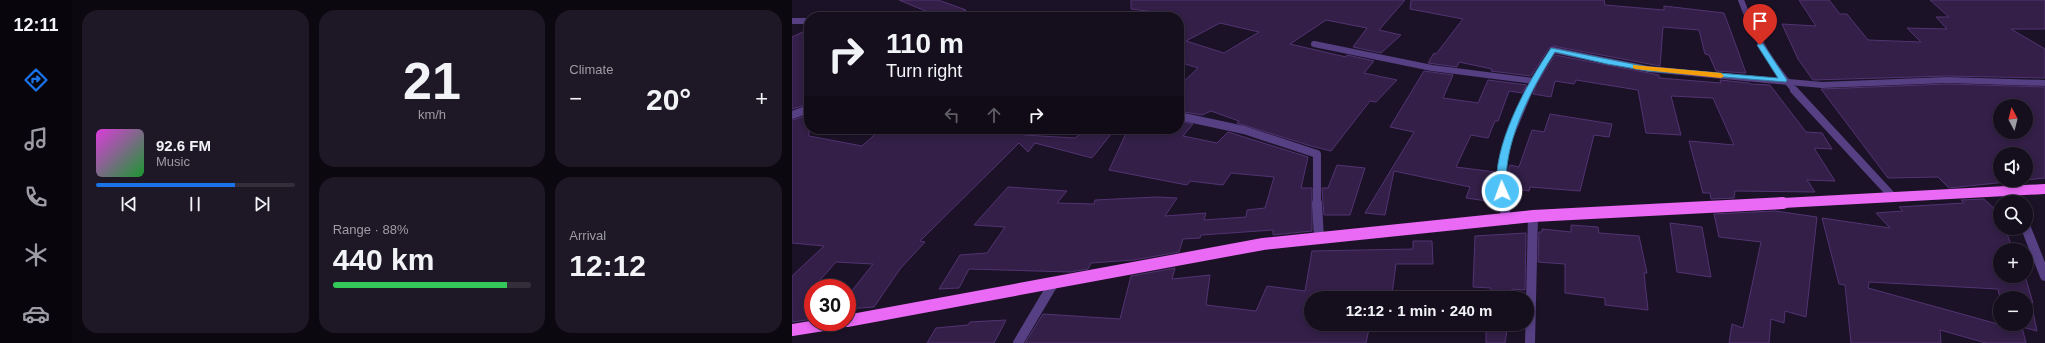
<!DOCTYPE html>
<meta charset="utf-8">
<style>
body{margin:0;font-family:Helvetica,sans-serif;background:#1e1726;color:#f1f3f6;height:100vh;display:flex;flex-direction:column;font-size:15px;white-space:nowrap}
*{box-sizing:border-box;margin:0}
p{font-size:13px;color:#9d9ca4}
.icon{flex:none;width:22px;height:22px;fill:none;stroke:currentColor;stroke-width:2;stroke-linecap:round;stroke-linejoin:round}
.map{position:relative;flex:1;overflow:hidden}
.drawer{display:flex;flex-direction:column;gap:10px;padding:10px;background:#0c0810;width:720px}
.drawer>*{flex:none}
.top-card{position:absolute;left:12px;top:12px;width:380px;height:122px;border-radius:16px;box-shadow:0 2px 6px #0003,0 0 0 1px #342e3b;background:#150e1d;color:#f1f3f6;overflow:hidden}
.needle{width:26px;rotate:353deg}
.controls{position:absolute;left:1201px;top:99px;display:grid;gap:8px}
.controls a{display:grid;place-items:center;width:40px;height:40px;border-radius:50%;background:#150e1d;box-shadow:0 2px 6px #0003,0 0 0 1px #342e3b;font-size:20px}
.speed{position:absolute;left:12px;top:279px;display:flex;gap:8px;font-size:20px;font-weight:700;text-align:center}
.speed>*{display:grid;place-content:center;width:52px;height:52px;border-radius:50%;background:#150e1d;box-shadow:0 2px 6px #0003,0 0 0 1px #342e3b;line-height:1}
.speed .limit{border:6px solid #d22;background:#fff;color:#111}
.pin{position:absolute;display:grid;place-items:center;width:34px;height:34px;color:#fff;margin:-41px -17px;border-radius:50% 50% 50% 0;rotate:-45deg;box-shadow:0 0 4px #0007}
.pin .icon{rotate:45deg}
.me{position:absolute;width:44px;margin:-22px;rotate:358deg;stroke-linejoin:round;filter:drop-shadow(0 0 3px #0008)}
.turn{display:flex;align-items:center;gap:14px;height:84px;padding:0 16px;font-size:18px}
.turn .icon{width:52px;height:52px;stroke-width:2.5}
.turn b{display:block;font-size:28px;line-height:34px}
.lanes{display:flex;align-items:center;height:38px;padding:0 16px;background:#0003;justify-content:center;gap:20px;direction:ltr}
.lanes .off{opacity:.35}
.big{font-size:30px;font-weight:700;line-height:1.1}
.drawer .widget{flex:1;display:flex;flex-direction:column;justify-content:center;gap:6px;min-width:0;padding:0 14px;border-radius:16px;background:#1e1726}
.drawer .dial{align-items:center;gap:0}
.dial b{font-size:52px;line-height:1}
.song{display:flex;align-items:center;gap:12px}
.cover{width:48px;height:48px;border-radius:6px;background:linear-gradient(135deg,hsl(300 70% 55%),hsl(130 70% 35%))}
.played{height:4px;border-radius:2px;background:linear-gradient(90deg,#1a73e8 70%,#342e3b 70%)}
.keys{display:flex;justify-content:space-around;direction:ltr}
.heat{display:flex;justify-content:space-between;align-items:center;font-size:22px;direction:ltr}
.charge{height:6px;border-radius:3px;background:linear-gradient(90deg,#34c759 88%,#342e3b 0)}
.drawer .tiles{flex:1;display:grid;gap:10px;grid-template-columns:repeat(3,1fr)}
.widget:first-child{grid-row:span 2}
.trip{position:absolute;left:512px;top:291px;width:230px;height:40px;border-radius:20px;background:#150e1d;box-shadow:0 2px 6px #0003,0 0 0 1px #342e3b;font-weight:700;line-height:40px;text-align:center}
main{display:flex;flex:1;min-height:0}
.dock{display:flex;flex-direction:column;width:72px;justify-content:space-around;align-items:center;background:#08060c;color:#9d9ca4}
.dock .icon{width:28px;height:28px}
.dock .selected{color:#1a73e8}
.dock b{font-size:18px;color:#f1f3f6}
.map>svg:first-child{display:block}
.building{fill:#331f47;stroke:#523372;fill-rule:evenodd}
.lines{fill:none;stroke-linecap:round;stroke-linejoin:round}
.street-far2{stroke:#564083;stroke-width:6}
.street-far1{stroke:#564083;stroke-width:8}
.street{stroke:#564083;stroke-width:10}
.primary-far1{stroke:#ea69f5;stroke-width:10}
.primary{stroke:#ea69f5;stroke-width:12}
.route{fill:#4fc3f7;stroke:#337fa1}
.slow{fill:#f59e0b}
</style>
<main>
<nav class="dock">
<b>12:11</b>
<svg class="icon selected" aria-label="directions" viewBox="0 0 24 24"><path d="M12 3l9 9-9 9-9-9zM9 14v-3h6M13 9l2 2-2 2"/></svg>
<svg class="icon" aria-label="music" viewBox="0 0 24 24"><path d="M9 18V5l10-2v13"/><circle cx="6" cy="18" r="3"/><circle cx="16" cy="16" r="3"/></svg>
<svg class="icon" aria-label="phone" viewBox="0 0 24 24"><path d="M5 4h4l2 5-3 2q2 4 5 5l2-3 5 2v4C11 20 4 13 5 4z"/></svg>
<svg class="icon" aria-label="climate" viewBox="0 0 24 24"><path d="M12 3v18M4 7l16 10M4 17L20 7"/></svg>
<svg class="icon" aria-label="car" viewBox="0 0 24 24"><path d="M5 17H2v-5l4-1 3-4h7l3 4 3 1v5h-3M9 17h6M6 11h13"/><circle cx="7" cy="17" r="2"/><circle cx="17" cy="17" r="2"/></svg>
</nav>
<section class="drawer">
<div class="tiles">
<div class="widget">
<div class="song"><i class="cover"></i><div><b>92.6 FM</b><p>Music</p></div></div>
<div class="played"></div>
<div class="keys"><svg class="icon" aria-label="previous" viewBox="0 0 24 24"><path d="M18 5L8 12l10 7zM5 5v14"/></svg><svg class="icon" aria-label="pause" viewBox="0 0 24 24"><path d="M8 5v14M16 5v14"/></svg><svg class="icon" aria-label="next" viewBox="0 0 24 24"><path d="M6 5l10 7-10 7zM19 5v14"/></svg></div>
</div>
<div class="widget dial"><b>21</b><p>km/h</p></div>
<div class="widget"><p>Climate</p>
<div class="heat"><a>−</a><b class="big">20°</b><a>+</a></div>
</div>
<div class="widget"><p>Range · 88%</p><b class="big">440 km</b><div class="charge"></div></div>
<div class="widget"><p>Arrival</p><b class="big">12:12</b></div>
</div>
</section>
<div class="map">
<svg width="1253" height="343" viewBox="0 0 1253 343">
<rect width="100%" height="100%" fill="#1c1227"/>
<g class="building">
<polygon points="107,0 146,0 174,10 156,17 148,17"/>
<path d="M 339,0 L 613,0 L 587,30 L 609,35 L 589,53 L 561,47 L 575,28 L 534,20 L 498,44 L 554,57 L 555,55 L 582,61 L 572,73 L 605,80 L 584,102 L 578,101 L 539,151 L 519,146 L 445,123 L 447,121 L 419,111 L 410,115 L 387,111 L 387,86 L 406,68 L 387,62 L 387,17 L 364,17 L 371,13 L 339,9 ZM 428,23 L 467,32 L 432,53 L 394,41 Z"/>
<polygon points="619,0 812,0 813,5 872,10 872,6 932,13 954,73 924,71 917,55 913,54 907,30 871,27 868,66 761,46 757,48 739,76 699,71 700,69 667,62 665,67 636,63 642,53 644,54 671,19 618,9"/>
<polygon points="1007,0 1037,0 1048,14 1055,14 1076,40 1129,42 1115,28 1155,29 1144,17 1157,17 1138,0 1253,0 1253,29 1219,29 1253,49 1253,78 1155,76 1021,80 1006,59 990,24 1024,26"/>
<polygon points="17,29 17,104 0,109 0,37"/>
<polygon points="763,55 867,75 867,78 929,83 928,80 957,83 958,84 978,85 1014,132 1030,133 1040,149 1022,148 1043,181 1015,180 1023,192 943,191 942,198 919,199 918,193 911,193 897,141 942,145 921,98 879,96 889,135 854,133 846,90 784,80 782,84 763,81 759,97 741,94 745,83"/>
<polygon points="632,71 661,75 651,98 686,103 696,80 735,85 730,93 717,91 706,121 703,121 696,138 679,135 664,167 703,172 695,201 674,198 678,187 602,171 593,215 573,213 622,132 598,127"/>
<path d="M 1155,84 L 1253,87 L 1253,178 L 1157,188 L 1146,177 L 1096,178 L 1029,89 ZM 1208,106 L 1234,106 L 1234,132 L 1208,132 ZM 1208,154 L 1234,154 L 1234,180 L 1208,180 Z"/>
<polygon points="758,114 820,124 817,137 802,135 788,191 738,187 737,191 715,187 714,180 718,165 727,167 740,130 752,132"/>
<polygon points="17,115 17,136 70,146 89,129 238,129 232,135 283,138 295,129 323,129 300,158 243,143 236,152 227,143 128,241 133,242 108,269 82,307 55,309 55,297 81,264 44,262 21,288 21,319 0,322 0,276 32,246 0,243 0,120"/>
<polygon points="387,121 401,124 391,136 425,143 436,132 516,157 509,188 520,188 520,231 481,235 481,230 409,235 408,238 391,239 387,252 342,260 299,263 296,269 278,272 177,269 167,288 147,289 168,255 195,253 213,227 182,225 216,187 275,191 265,203 302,204 303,200 365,197 385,198 373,216 414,213 412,220 454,217 455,210 473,208 482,177 439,173 431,185 398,181 395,185 317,170 336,129 387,129"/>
<polygon points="545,165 573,168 558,215 532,215 530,188 536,188"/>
<path d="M 1192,199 L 1208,214 L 1208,228 L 1213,228 L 1221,250 L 1208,250 L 1208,276 L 1233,276 L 1241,303 L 1239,302 L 1245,331 L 1230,327 L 1234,343 L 1194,343 L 1148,330 L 1149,343 L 1059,343 L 1053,285 L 1047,284 L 1030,218 L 1098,228 L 1084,213 L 1111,211 L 1107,207 L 1172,203 L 1169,200 ZM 1077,282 L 1206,289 L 1208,298 L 1234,298 L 1234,324 L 1212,324 L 1213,326 L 1076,288 Z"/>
<polygon points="983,211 1025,217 1014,317 993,311 992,323 979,319 977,343 937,343 940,324 951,328 969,242 927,237 922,214"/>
<polygon points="878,223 910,227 919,277 885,272"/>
<polygon points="779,225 806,227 807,233 847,236 855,273 852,273 856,310 813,305 813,298 773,293 773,264 746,262 747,232 750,232 750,229 779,232"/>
<polygon points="734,233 733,290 720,289 719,298 698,298 699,288 681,287 683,236"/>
<polygon points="621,241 640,241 641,264 604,264 600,294 584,293 583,298 551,298 551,295 519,295 519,324 578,324 574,343 233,343 251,314 328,319 339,276 383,268 380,279 418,275 414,305 464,311 475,286 513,291 520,251 621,249"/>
<polygon points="214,320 202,343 135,343 144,328 176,325 178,322"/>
<polygon points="694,324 716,324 713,343 694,343"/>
</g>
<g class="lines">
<g class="street-far2">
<path d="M 949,0 C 961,34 979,64 1003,91"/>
<polyline points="0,21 17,21"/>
<polyline points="522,44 640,68 741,81"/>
<polyline points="737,91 741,81 761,50 856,69 1030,85 1155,80 1253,83"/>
</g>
<g class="street-far1">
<polyline points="1002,90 1101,197"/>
<polyline points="0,115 17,109"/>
<polyline points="387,116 452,130 525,154 525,204"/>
<polyline points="1220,191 1224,202"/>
<polyline points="712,204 708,177 716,140 737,90"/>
</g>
<g class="street">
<polyline points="525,203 527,238"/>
<polyline points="712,203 714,220"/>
<polyline points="1234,228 1253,276"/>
<polyline points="226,343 261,284"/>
<polyline points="738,343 741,216"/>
</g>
<polyline class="primary-far1" points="972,204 1253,189"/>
<g class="primary">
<polyline points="55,321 471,244 741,216 991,203"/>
<polyline points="0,330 50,322"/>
</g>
</g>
<path class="route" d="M 968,43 L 971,44 L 995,80 L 994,82 L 856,71 L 815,64 L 763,52 C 739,89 709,147 715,191 L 710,194 L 705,191 C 700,146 734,85 759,48 L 856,67 L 986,78 L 965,45 Z"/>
<polygon class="slow" points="841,65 929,73 932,76 929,78 843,69 841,68"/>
</svg>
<div class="controls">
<a><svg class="needle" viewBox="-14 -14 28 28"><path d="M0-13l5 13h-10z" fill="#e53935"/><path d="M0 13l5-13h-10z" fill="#9d9ca4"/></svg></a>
<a><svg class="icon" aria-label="sound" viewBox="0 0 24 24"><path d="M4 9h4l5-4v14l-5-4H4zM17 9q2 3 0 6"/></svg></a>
<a><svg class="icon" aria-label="search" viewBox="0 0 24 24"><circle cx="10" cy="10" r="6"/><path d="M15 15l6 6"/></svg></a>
<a>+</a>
<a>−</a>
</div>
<div class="speed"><div class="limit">30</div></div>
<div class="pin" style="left:968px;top:45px;background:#d93025"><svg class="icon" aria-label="arrive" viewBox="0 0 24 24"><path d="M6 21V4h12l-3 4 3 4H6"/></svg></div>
<svg class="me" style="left:710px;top:191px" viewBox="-20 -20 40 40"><circle r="17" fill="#4fc3f7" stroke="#fff" stroke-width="3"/><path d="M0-11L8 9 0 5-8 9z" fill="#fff"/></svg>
<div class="trip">12:12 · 1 min · 240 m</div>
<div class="top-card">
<div class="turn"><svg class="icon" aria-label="right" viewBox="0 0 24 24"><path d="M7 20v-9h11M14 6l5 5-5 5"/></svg><div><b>110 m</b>Turn right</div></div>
<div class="lanes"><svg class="icon off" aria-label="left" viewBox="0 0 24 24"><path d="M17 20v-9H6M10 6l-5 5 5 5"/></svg><svg class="icon off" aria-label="ahead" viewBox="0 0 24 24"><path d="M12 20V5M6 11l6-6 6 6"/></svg><svg class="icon" aria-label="right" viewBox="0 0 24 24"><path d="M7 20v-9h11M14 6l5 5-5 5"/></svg></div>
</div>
</div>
</main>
